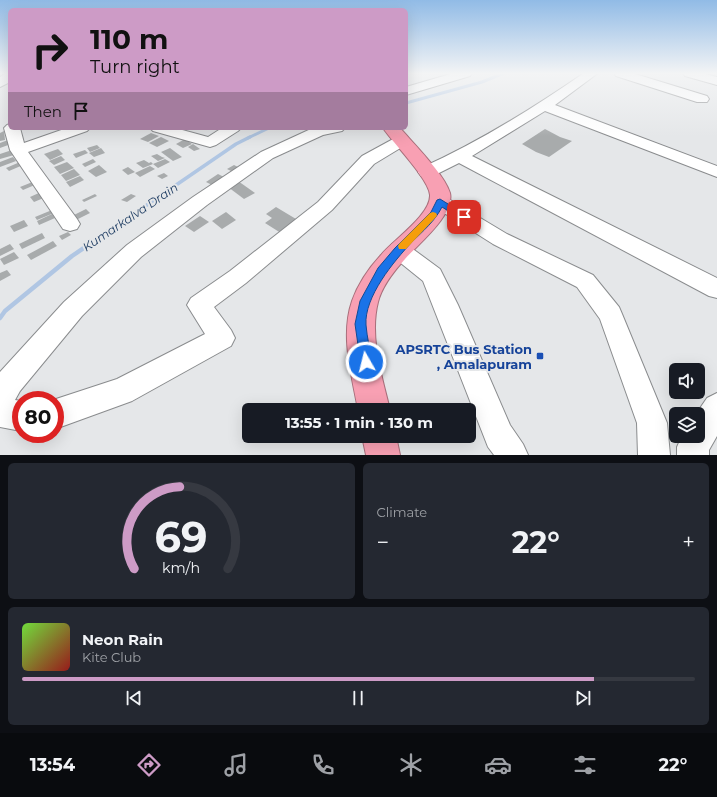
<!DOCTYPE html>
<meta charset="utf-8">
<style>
body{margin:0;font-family:Montserrat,sans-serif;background:#242831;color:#f1f3f6;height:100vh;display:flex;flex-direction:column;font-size:15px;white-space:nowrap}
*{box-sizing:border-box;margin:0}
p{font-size:13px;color:#9ea1a6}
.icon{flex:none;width:22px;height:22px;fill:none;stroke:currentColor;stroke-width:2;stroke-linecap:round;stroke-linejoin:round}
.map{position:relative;height:455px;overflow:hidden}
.panel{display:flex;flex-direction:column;gap:8px;padding:8px;background:#0d0f14;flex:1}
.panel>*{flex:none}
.banner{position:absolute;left:8px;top:8px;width:400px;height:122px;border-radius:6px;box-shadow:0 4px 16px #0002;background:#cd9bc6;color:#111;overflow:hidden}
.fabs{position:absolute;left:669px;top:363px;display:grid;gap:8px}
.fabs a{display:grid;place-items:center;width:36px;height:36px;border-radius:6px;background:#171b24;box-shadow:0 4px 16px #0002;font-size:20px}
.speed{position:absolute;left:12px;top:391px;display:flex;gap:8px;font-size:20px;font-weight:700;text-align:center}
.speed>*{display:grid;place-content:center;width:52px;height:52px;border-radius:50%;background:#171b24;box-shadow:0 4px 16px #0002;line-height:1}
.speed .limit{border:6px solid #d22;background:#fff;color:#111}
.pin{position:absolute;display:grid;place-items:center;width:34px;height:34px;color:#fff;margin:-17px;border-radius:8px;box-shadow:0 2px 6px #0006}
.me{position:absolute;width:44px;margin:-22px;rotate:352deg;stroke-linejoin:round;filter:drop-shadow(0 0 3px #0008)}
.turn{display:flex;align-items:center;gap:14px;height:84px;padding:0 16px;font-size:18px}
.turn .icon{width:52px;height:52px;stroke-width:2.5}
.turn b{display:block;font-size:28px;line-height:34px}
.then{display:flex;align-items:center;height:38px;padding:0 16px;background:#0003;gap:8px;font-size:15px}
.big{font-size:30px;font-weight:700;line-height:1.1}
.panel .tile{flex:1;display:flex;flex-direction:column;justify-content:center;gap:6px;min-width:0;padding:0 14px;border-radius:6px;background:#242831}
.panel .dial{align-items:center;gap:0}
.dial svg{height:104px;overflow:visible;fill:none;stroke:#363941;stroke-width:7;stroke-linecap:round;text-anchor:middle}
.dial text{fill:#f1f3f6;stroke:none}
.song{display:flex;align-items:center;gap:12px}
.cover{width:48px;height:48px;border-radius:6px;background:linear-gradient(135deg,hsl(100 70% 55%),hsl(0 70% 35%))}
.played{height:4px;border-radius:2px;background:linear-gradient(90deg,#cd9bc6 85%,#363941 85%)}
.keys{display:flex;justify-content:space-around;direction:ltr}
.heat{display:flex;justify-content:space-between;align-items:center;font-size:22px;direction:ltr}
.panel .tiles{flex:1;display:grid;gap:8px;grid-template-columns:1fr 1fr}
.tile:last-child{grid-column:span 2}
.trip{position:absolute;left:242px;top:403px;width:234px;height:40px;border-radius:6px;background:#171b24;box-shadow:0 4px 16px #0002;font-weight:700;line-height:40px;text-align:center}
.menu{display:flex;height:64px;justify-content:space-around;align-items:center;background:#090b0e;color:#9ea1a6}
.menu .icon{width:28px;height:28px}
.menu .active{color:#cd9bc6}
.menu b{font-size:18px;color:#f1f3f6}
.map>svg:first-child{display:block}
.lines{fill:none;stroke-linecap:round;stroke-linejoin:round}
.stream-far2{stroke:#b0c6e3;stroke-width:3}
.stream-far1{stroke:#b0c6e3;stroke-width:3.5}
.stream{stroke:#b0c6e3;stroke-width:4.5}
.building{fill:#a8abac}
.minor-casing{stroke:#8a8c8e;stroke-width:2}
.highway-casing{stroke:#a86f7b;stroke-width:2}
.minor{fill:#fff;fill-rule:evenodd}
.highway{fill:#f8a0b3;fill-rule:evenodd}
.route{fill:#1a73e8;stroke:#114b97}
.slow{fill:#f59e0b}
.transit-dot{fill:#1a4fb4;stroke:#e5e7e9;stroke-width:1.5}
.labels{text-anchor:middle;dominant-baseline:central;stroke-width:4;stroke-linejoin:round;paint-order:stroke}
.water-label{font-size:12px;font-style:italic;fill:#19385f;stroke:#e5e7e9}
.near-transit-label{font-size:13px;font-weight:bold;fill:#164399;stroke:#e5e7e9;text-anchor:end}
</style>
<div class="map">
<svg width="717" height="455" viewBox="0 0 717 455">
<rect width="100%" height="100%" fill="#e5e7e9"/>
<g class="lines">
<g class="stream-far2">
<polyline points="406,103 482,82 504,73"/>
<polyline points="248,138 269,128"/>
</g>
<polyline class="stream-far1" points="125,220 236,144 250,137"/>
<polyline class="stream" points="0,318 5,311 72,256 126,219"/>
</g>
<g class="building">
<polygon points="545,129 560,137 572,141 549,157 536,152 522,144"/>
<polygon points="4,131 5,140 0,141 0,133"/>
<polygon points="151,133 159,136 148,142 140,139"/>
<polygon points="161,137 169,141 157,147 149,143"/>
<polygon points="185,139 192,144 183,148 176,144"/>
<polygon points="8,140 11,144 0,148 0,143"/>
<polygon points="193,144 200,149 194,151 188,147"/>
<polygon points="97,145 100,148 90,152 87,148"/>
<polygon points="101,148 105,153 94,157 89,153"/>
<polygon points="170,148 182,157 173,161 161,152"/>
<polygon points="58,149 63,154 50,160 44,154"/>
<polygon points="12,150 14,155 0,159 0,154"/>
<polygon points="85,150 88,153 76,158 73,154"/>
<polygon points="157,154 162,157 165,158 158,161 151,156"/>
<polygon points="61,156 65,160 54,165 49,161"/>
<polygon points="13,157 16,161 0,167 0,162"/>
<polygon points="93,159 96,162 85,167 82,164"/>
<polygon points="165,159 170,162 158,168 153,164"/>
<polygon points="144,160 149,163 151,162 153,164 143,168 136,163"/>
<polygon points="20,162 23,165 9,171 6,168"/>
<polygon points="67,162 74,168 60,174 54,167"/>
<polygon points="99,165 107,172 96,177 88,171"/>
<polygon points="234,165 240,168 233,172 227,169"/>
<polygon points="150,166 155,169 140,177 135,173"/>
<polygon points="128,167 135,172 128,175 122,170"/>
<polygon points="74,169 80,175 66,181 61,175"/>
<polygon points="164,173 168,176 162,179 157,176"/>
<polygon points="218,174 226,178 214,186 206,182"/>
<polygon points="80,176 84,180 70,187 66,182"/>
<polygon points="35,181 37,184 23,190 20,187"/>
<polygon points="238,181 255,193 244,199 228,187"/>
<polygon points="41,192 46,197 34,202 30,197"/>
<polygon points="95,194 97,196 84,202 82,200"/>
<polygon points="131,194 136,196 127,202 121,200"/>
<polygon points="276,207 301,222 284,235 265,223 272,218 266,214"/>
<polygon points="86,209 90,213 76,220 72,216"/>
<polygon points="52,210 54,213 37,220 35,217"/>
<polygon points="226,212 236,220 222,229 212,221"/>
<polygon points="52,214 55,218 39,225 37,221"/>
<polygon points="200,216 209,222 194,232 185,226"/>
<polygon points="24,220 28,226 14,232 10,226"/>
<polygon points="68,232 71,235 62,240 59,236"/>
<polygon points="42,233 45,238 22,249 19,244"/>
<polygon points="53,241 57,246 31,260 27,255"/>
<polygon points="10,244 14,249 0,256 0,249"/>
<polygon points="14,252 19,258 4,265 0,259"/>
<polygon points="7,270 11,275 0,281 0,273"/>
</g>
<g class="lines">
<g class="minor-casing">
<g id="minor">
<polygon points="6,73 10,73 10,82 0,87 0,77"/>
<polygon points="454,73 472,73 470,76 406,95 406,87"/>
<path d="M 584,73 L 598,73 L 555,105 L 717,166 L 717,177 L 545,111 L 472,156 L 717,278 L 717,298 L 709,296 L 459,163 L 433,176 L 427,177 L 421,176 L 418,172 L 421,168 C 479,142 532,109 584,73 Z"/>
<polygon points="614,73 632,73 707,96 709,99 707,102 697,102 616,76"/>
<polygon points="683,73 702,73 717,77 717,85 685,76"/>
<polygon points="10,124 10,128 20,128 24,143 67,128 90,128 87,131 28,152 77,219 80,224 77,229 70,231 63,229 10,150 4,128 7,125"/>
<polygon points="150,128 175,128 208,137 222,128 241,128 238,131 216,145 210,147 153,131"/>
<polygon points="313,128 345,128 342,131 323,135 273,158 207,205 141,257 82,316 20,391 15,400 21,401 21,431 0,427 0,372 64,302 127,245 193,197 261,152"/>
<polygon points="401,136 407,138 409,141 407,144 374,164 332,210 246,283 214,307 231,330 235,338 231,346 132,401 55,429 55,400 53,400 117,379 205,334 187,305 191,298 230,271 318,202 362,156 395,138"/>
<polygon points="440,196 447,198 507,234 593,275 619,307 622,314 667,423 670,455 638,455 637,423 600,319 577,287 493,244 433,206 431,202 433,198"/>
<polygon points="399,242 406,244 440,269 458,305 510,425 523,444 528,455 494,455 488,447 423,281 392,256 388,250 392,244"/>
<polygon points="717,393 717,436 709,450 709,455 677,455 677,447 682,436 698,436 698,414 696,414 707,398"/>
</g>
</g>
<g class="highway-casing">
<g id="highway">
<path d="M 383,128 L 400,128 C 413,143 445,175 450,193 C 455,215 418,244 405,259 C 394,271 382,286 378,302 C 369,337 382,376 390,410 L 358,410 C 352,376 340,336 352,301 C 358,284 369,268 381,255 C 393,240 431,215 430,195 C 429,179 393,143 383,128 Z"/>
<polygon points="362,436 396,436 400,455 366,455"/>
</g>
</g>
<use href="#minor" class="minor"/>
<use href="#highway" class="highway"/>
</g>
<linearGradient id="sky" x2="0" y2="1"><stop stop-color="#91bbe6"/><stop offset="0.54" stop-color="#f3f4f5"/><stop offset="1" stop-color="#f3f4f5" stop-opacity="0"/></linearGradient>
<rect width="717" height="136" fill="url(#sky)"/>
<path class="route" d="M 440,199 L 469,217 L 467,219 L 461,219 L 442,207 C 435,221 423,231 412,242 C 394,261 364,297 366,325 C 367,337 370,350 372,362 L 370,366 L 366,367 L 361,366 L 355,324 L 360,301 L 378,268 L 395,248 L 431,212 L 437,200 Z"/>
<polygon class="slow" points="433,212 436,213 437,215 436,217 406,249 399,249 398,246 399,244 430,213"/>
<rect class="transit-dot" x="536" y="352" width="8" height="8" rx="2"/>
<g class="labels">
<g class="water-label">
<text transform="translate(130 217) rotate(-34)">Kumarkalva Drain</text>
</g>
<g class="near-transit-label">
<text x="532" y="349">APSRTC Bus Station<tspan x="532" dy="15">, Amalapuram</tspan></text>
</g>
</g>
</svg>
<div class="fabs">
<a><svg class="icon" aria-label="sound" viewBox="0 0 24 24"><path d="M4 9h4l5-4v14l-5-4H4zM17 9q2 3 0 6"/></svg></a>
<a><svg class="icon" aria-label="layers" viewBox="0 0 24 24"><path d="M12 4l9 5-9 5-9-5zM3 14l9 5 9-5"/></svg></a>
</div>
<div class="speed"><div class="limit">80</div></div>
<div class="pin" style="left:464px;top:217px;background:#d93025"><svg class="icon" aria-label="arrive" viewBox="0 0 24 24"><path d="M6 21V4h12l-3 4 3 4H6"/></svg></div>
<svg class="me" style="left:366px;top:362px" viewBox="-20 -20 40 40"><circle r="17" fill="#1a73e8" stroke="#fff" stroke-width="3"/><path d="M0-11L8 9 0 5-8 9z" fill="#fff"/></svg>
<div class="trip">13:55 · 1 min · 130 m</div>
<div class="banner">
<div class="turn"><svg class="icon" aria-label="right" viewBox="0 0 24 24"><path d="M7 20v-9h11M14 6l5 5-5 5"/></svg><div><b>110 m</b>Turn right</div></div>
<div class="then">Then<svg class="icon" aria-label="arrive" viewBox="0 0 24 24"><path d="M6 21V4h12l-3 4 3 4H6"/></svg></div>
</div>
</div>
<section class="panel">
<div class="tiles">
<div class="tile dial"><svg viewBox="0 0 100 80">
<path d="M14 69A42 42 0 1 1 86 69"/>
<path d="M14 69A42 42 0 0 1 49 6" stroke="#cd9bc6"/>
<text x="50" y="56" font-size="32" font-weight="700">69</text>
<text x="50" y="72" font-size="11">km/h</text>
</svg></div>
<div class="tile"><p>Climate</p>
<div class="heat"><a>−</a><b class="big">22°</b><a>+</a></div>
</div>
<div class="tile">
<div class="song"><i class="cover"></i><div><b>Neon Rain</b><p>Kite Club</p></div></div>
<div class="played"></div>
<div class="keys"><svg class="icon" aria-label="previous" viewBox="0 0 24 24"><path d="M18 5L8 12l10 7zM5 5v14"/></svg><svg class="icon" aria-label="pause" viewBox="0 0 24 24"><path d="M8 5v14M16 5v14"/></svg><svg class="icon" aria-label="next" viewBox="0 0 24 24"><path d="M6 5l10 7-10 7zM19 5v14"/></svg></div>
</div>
</div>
</section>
<nav class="menu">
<b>13:54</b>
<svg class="icon active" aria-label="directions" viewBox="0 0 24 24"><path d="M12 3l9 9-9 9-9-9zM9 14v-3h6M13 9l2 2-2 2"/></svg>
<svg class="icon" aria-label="music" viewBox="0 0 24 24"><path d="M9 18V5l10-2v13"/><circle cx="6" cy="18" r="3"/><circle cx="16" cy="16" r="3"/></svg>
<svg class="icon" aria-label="phone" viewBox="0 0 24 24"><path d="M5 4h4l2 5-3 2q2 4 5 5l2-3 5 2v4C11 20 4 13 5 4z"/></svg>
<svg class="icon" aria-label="climate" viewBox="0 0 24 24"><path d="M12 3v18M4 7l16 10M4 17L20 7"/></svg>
<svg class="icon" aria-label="car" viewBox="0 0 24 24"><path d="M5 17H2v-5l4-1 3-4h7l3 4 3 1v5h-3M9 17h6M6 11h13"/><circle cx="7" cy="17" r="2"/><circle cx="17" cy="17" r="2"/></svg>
<svg class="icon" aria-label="filters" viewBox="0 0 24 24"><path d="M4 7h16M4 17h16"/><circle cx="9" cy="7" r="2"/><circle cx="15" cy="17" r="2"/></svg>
<b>22°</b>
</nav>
